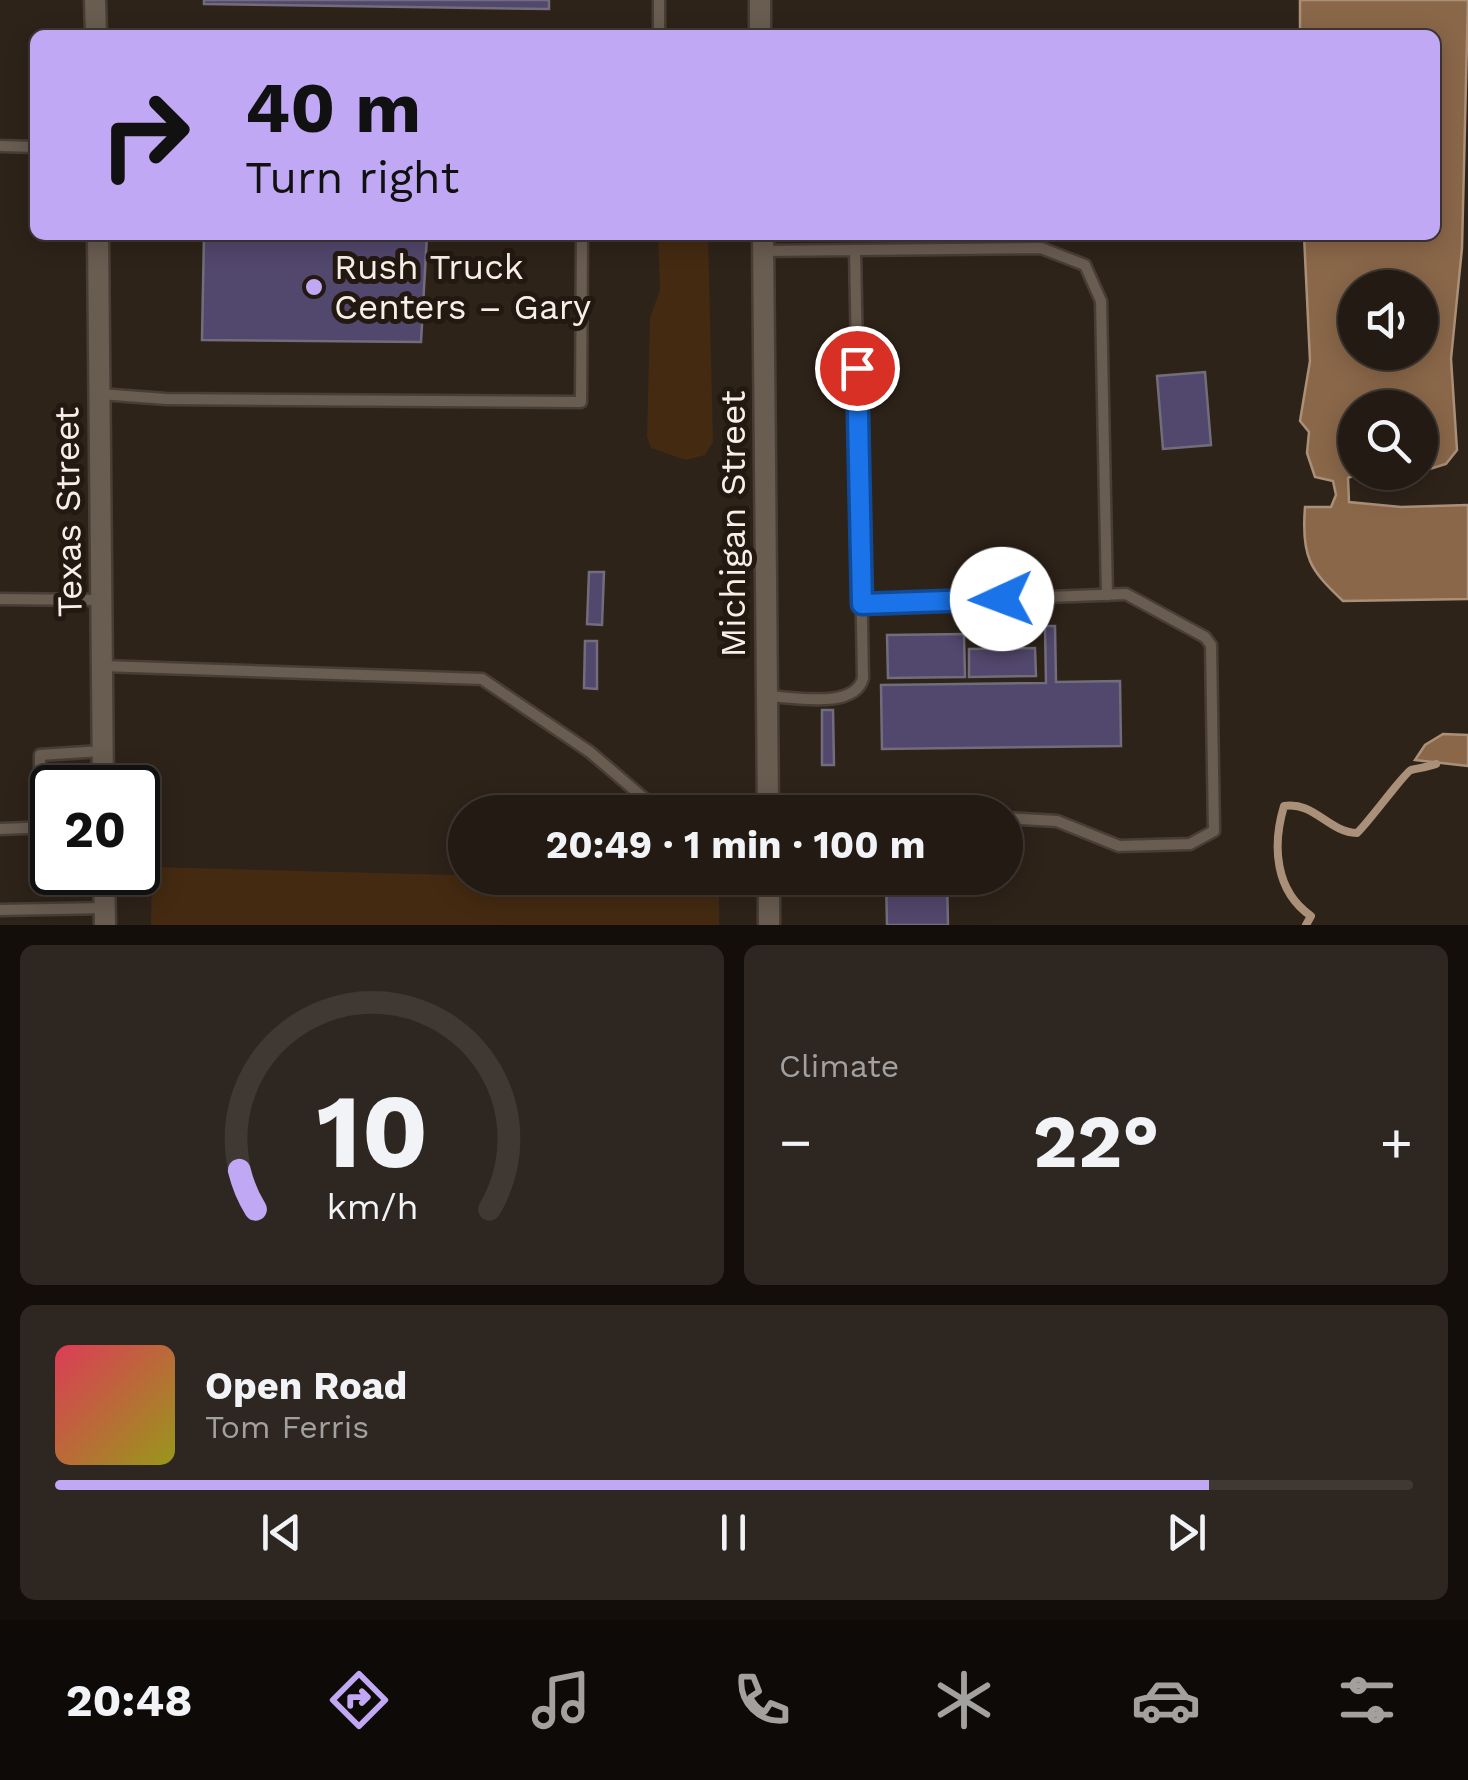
<!DOCTYPE html>
<meta charset="utf-8">
<style>
body{margin:0;font-family:"Work Sans",sans-serif;background:#2e2721;color:#f1f3f6;height:100vh;display:flex;flex-direction:column;font-size:38px;white-space:nowrap}
*{box-sizing:border-box;margin:0}
p{font-size:32px;color:#a2a1a0}
.icon{flex:none;width:55px;height:55px;fill:none;stroke:currentColor;stroke-width:2;stroke-linecap:round;stroke-linejoin:round}
.map{position:relative;height:925px;overflow:hidden}
.sheet{display:flex;flex-direction:column;gap:20px;padding:20px;background:#130e0a;flex:1}
.sheet>*{flex:none}
.hud{position:absolute;left:30px;top:30px;width:1410px;height:210px;border-radius:15px;box-shadow:0 5px 25px #0003,0 0 0 2px #3f3833;background:#c0a8f4;color:#111;overflow:hidden}
.controls{position:absolute;left:1338px;top:270px;display:grid;gap:20px}
.controls a{display:grid;place-items:center;width:100px;height:100px;border-radius:50%;background:#221a13;box-shadow:0 5px 25px #0003,0 0 0 2px #3f3833;font-size:50px}
.speed{position:absolute;left:30px;top:765px;display:flex;gap:20px;font-size:50px;font-weight:700;text-align:center}
.speed>*{display:grid;place-content:center;width:130px;height:130px;border-radius:50%;background:#221a13;box-shadow:0 5px 25px #0003,0 0 0 2px #3f3833;line-height:1}
.speed .limit{border:5px solid #111;border-radius:15px;background:#fff;color:#111}
.pin{position:absolute;display:grid;place-items:center;width:85px;height:85px;color:#fff;margin:-42px;border:5px solid #fff;border-radius:50%;box-shadow:0 2px 10px #0007}
.me{position:absolute;width:110px;margin:-55px;rotate:268deg;stroke-linejoin:round;filter:drop-shadow(0 0 8px #0008)}
.turn{display:flex;align-items:center;gap:35px;height:210px;padding:0 50px;font-size:45px}
.turn .icon{width:130px;height:130px;stroke-width:2.5}
.turn b{display:block;font-size:70px;line-height:85px}
.big{font-size:75px;font-weight:700;line-height:1.1}
.sheet .widget{flex:1;display:flex;flex-direction:column;justify-content:center;gap:15px;min-width:0;padding:0 35px;border-radius:15px;background:#2e2721}
.sheet .dial{align-items:center;gap:0}
.dial svg{height:260px;overflow:visible;fill:none;stroke:#3f3833;stroke-width:7;stroke-linecap:round;text-anchor:middle}
.dial text{fill:#f1f3f6;stroke:none}
.song{display:flex;align-items:center;gap:30px}
.cover{width:120px;height:120px;border-radius:15px;background:linear-gradient(135deg,hsl(350 70% 55%),hsl(60 70% 35%))}
.played{height:10px;border-radius:5px;background:linear-gradient(90deg,#c0a8f4 85%,#3f3833 85%)}
.keys{display:flex;justify-content:space-around;direction:ltr}
.heat{display:flex;justify-content:space-between;align-items:center;font-size:55px;direction:ltr}
.sheet .tiles{flex:1;display:grid;gap:20px;grid-template-columns:1fr 1fr}
.widget:last-child{grid-column:span 2}
.trip{position:absolute;left:448px;top:795px;width:575px;height:100px;border-radius:50px;background:#221a13;box-shadow:0 5px 25px #0003,0 0 0 2px #3f3833;font-weight:700;line-height:100px;text-align:center}
.tabs{display:flex;height:160px;justify-content:space-around;align-items:center;background:#0e0a08;color:#a2a1a0}
.tabs .icon{width:70px;height:70px}
.tabs .on{color:#c0a8f4}
.tabs b{font-size:45px;color:#f1f3f6}
.map>svg:first-child{display:block}
.green{fill:#442a11}
.water{fill:#8a6749;stroke:#ab9079;stroke-width:2.5;fill-rule:evenodd}
.lines{fill:none;stroke-linecap:round;stroke-linejoin:round}
.stream{stroke:#ab9079;stroke-width:8}
.building{fill:#52476c;stroke:#716d7c;stroke-width:2.5}
.lane-casing{stroke:#483e36;stroke-width:15}
.street-casing{stroke:#483e36;stroke-width:25}
.lane{stroke:#695c51;stroke-width:10}
.street{stroke:#695c51;stroke-width:20}
.route-casing{stroke:#114b97;stroke-width:25}
.route{stroke:#1a73e8;stroke-width:18}
.poi-dot{fill:#c0a8f4;stroke:#241910;stroke-width:4}
.labels{text-anchor:middle;dominant-baseline:central;stroke-width:10;stroke-linejoin:round;paint-order:stroke}
.poi-label{font-size:35px;fill:#f7efe9;stroke:#241910;text-anchor:start}
.street-label{font-size:35px;fill:#f7efe9;stroke:#241910}
</style>
<div class="map">
<svg width="1468" height="925" viewBox="0 0 1468 925">
<rect width="100%" height="100%" fill="#2e2319"/>
<g class="green">
<polygon points="658,235 708,235 713,442 705,455 686,460 651,448 647,437 650,318 660,290"/>
<polygon points="152,867 719,882 719,925 151,925"/>
</g>
<g class="water">
<path d="M 1300,0 L 1468,0 L 1462,248 L 1451,359 L 1457,450 L 1446,464 L 1420,472 L 1420,408 L 1355,408 L 1355,472 L 1415,473 C 1395,476 1366,469 1348,478 L 1349,502 L 1401,507 L 1468,505 L 1468,599 L 1343,601 C 1310,570 1301,557 1305,507 L 1331,507 L 1336,495 L 1333,481 L 1315,477 L 1307,453 L 1309,432 L 1300,421 L 1310,361 L 1304,235 L 1435,235 L 1435,35 L 1300,35 ZM 1355,288 L 1420,288 L 1420,352 L 1355,352 Z"/>
<polygon points="1443,734 1468,735 1468,766 1415,760 1425,745"/>
</g>
<g class="lines">
<path class="stream" d="M 1306,925 L 1311,916 C 1275,891 1272,846 1284,806 C 1314,801 1328,832 1357,833 C 1369,822 1405,772 1411,770 C 1419,768 1428,767 1436,764"/>
</g>
<g class="building">
<polygon points="204,0 549,0 549,9 204,4"/>
<polygon points="204,235 427,235 421,342 202,340"/>
<polygon points="1205,372 1211,445 1163,449 1157,376"/>
<polygon points="589,572 604,572 602,625 587,624"/>
<polygon points="1045,626 1055,626 1056,682 1120,681 1121,746 882,749 881,685 1046,683"/>
<polygon points="964,634 965,677 888,678 887,635"/>
<polygon points="585,641 597,641 597,689 584,688"/>
<polygon points="1035,648 1036,676 969,677 969,649"/>
<polygon points="822,710 833,710 834,765 822,765"/>
<polygon points="886,878 947,878 948,925 887,925"/>
</g>
<g class="lines">
<g class="lane-casing">
<g id="lane">
<polyline points="659,35 659,0"/>
<polyline points="0,146 35,147"/>
<polyline points="855,250 1041,248 1085,265 1101,301 1107,595"/>
<path d="M 763,251 L 855,250 L 863,678 C 855,710 793,697 766,696"/>
<polyline points="100,394 166,399 581,402 582,235"/>
<polyline points="0,599 100,600"/>
<polyline points="862,604 1126,594 1205,637 1211,645 1214,831 1190,844 1119,846 1057,821 1005,818"/>
<polyline points="102,666 482,679 590,752 660,812"/>
<polyline points="40,828 40,755 102,751"/>
<polyline points="0,829 52,827"/>
<polyline points="0,910 104,908"/>
</g>
</g>
<g class="street-casing">
<g id="street">
<polyline points="95,0 96,35"/>
<polyline points="760,0 760,35"/>
<polyline points="98,235 103,788"/>
<polyline points="763,235 768,812"/>
<polyline points="104,872 105,925"/>
<polyline points="769,878 769,925"/>
</g>
</g>
<use href="#lane" class="lane"/>
<use href="#street" class="street"/>
</g>
<g class="lines">
<g class="route-casing">
<polyline id="route" points="857,368 862,604 1002,599"/>
</g>
<use href="#route" class="route"/>
</g>
<circle class="poi-dot" cx="314" cy="287" r="10"/>
<g class="labels">
<g class="poi-label">
<text x="334" y="267">Rush Truck<tspan x="334" dy="40">Centers – Gary</tspan></text>
</g>
<g class="street-label">
<text transform="translate(68 512) rotate(-91)">Texas Street</text>
<text transform="translate(733 524) rotate(-90)">Michigan Street</text>
</g>
</g>
</svg>
<div class="controls">
<a><svg class="icon" aria-label="sound" viewBox="0 0 24 24"><path d="M4 9h4l5-4v14l-5-4H4zM17 9q2 3 0 6"/></svg></a>
<a><svg class="icon" aria-label="search" viewBox="0 0 24 24"><circle cx="10" cy="10" r="6"/><path d="M15 15l6 6"/></svg></a>
</div>
<div class="speed"><div class="limit">20</div></div>
<div class="pin" style="left:857px;top:368px;background:#d93025"><svg class="icon" aria-label="arrive" viewBox="0 0 24 24"><path d="M6 21V4h12l-3 4 3 4H6"/></svg></div>
<svg class="me" style="left:1002px;top:599px" viewBox="-20 -20 40 40"><circle r="19" fill="#fff"/><path d="M0-13L10 11 0 6-10 11z" fill="#1a73e8"/></svg>
<div class="trip">20:49 · 1 min · 100 m</div>
<div class="hud">
<div class="turn"><svg class="icon" aria-label="right" viewBox="0 0 24 24"><path d="M7 20v-9h11M14 6l5 5-5 5"/></svg><div><b>40 m</b>Turn right</div></div>
</div>
</div>
<section class="sheet">
<div class="tiles">
<div class="widget dial"><svg viewBox="0 0 100 80">
<path d="M14 69A42 42 0 1 1 86 69"/>
<path d="M14 69A42 42 0 0 1 9 57" stroke="#c0a8f4"/>
<text x="50" y="56" font-size="32" font-weight="700">10</text>
<text x="50" y="72" font-size="11">km/h</text>
</svg></div>
<div class="widget"><p>Climate</p>
<div class="heat"><a>−</a><b class="big">22°</b><a>+</a></div>
</div>
<div class="widget">
<div class="song"><i class="cover"></i><div><b>Open Road</b><p>Tom Ferris</p></div></div>
<div class="played"></div>
<div class="keys"><svg class="icon" aria-label="previous" viewBox="0 0 24 24"><path d="M18 5L8 12l10 7zM5 5v14"/></svg><svg class="icon" aria-label="pause" viewBox="0 0 24 24"><path d="M8 5v14M16 5v14"/></svg><svg class="icon" aria-label="next" viewBox="0 0 24 24"><path d="M6 5l10 7-10 7zM19 5v14"/></svg></div>
</div>
</div>
</section>
<nav class="tabs">
<b>20:48</b>
<svg class="icon on" aria-label="directions" viewBox="0 0 24 24"><path d="M12 3l9 9-9 9-9-9zM9 14v-3h6M13 9l2 2-2 2"/></svg>
<svg class="icon" aria-label="music" viewBox="0 0 24 24"><path d="M9 18V5l10-2v13"/><circle cx="6" cy="18" r="3"/><circle cx="16" cy="16" r="3"/></svg>
<svg class="icon" aria-label="phone" viewBox="0 0 24 24"><path d="M5 4h4l2 5-3 2q2 4 5 5l2-3 5 2v4C11 20 4 13 5 4z"/></svg>
<svg class="icon" aria-label="climate" viewBox="0 0 24 24"><path d="M12 3v18M4 7l16 10M4 17L20 7"/></svg>
<svg class="icon" aria-label="car" viewBox="0 0 24 24"><path d="M5 17H2v-5l4-1 3-4h7l3 4 3 1v5h-3M9 17h6M6 11h13"/><circle cx="7" cy="17" r="2"/><circle cx="17" cy="17" r="2"/></svg>
<svg class="icon" aria-label="filters" viewBox="0 0 24 24"><path d="M4 7h16M4 17h16"/><circle cx="9" cy="7" r="2"/><circle cx="15" cy="17" r="2"/></svg>
</nav>
